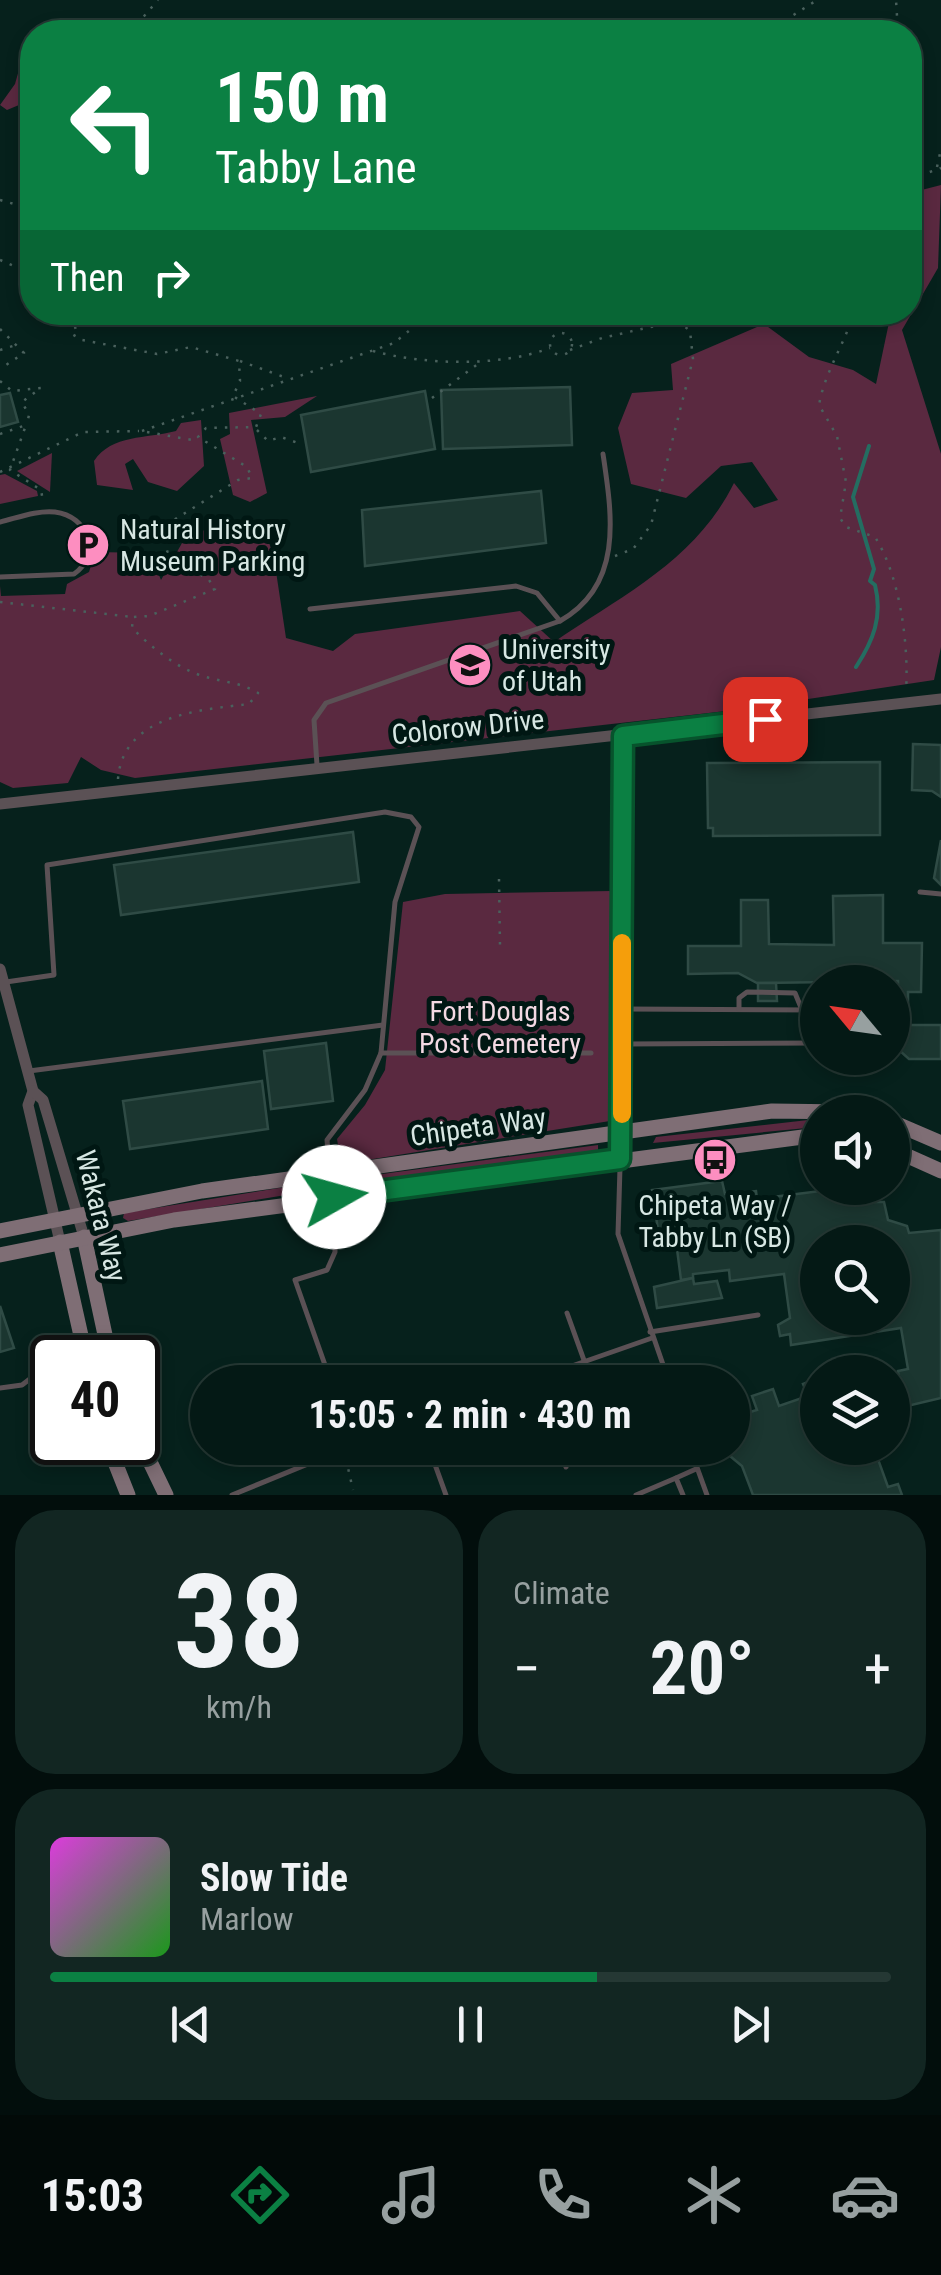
<!DOCTYPE html>
<meta charset="utf-8">
<style>
body{margin:0;font-family:"Roboto Condensed",sans-serif;background:#122622;color:#f1f3f6;height:100vh;display:flex;flex-direction:column;font-size:38px;white-space:nowrap}
*{box-sizing:border-box;margin:0}
p{font-size:32px;color:#97a0a0}
.icon{flex:none;width:55px;height:55px;fill:none;stroke:currentColor;stroke-width:2;stroke-linecap:round;stroke-linejoin:round}
.map{position:relative;height:1495px;overflow:hidden}
.details{display:flex;flex-direction:column;gap:15px;padding:15px;background:#020e0c;flex:1}
.details>*{flex:none}
.top-card{position:absolute;left:20px;top:20px;width:902px;height:305px;border-radius:40px;box-shadow:0 5px 15px #0003,0 0 0 2px #253834;background:#0b8043;color:#fff;overflow:hidden}
.needle{width:65px;rotate:299deg}
.fabs{position:absolute;left:800px;top:965px;display:grid;gap:20px}
.fabs a{display:grid;place-items:center;width:110px;height:110px;border-radius:50%;background:#041915;box-shadow:0 5px 15px #0003,0 0 0 2px #253834;font-size:50px}
.speed{position:absolute;left:30px;top:1335px;display:flex;gap:20px;font-size:50px;font-weight:700;text-align:center}
.speed>*{display:grid;place-content:center;width:130px;height:130px;border-radius:50%;background:#041915;box-shadow:0 5px 15px #0003,0 0 0 2px #253834;line-height:1}
.speed .limit{border:5px solid #111;border-radius:15px;background:#fff;color:#111}
.pin{position:absolute;display:grid;place-items:center;width:85px;height:85px;color:#fff;margin:-42px;border-radius:20px;box-shadow:0 5px 15px #0006}
.me{position:absolute;width:110px;margin:-55px;rotate:83deg;stroke-linejoin:round;filter:drop-shadow(0 0 8px #0008)}
.turn{display:flex;align-items:center;gap:35px;height:210px;padding:0 30px;font-size:45px}
.turn .icon{width:130px;height:130px;stroke-width:2.5}
.turn b{display:block;font-size:70px;line-height:85px}
.then{display:flex;align-items:center;height:95px;padding:0 30px;background:#0003;gap:20px;font-size:38px}
.big{font-size:75px;font-weight:700;line-height:1.1}
.details .tile{flex:1;display:flex;flex-direction:column;justify-content:center;gap:15px;min-width:0;padding:0 35px;border-radius:40px;background:#122622}
.details .dial{align-items:center;gap:0}
.dial b{font-size:130px;line-height:1}
.song{display:flex;align-items:center;gap:30px}
.cover{width:120px;height:120px;border-radius:15px;background:linear-gradient(135deg,hsl(300 70% 55%),hsl(120 70% 35%))}
.played{height:10px;border-radius:5px;background:linear-gradient(90deg,#0b8043 65%,#253834 65%)}
.keys{display:flex;justify-content:space-around;direction:ltr}
.heat{display:flex;justify-content:space-between;align-items:center;font-size:55px;direction:ltr}
.details .tiles{flex:1;display:grid;gap:15px;grid-template-columns:1fr 1fr}
.tile:last-child{grid-column:span 2}
.trip{position:absolute;left:190px;top:1365px;width:560px;height:100px;border-radius:50px;background:#041915;box-shadow:0 5px 15px #0003,0 0 0 2px #253834;font-weight:700;line-height:100px;text-align:center}
.tabs{display:flex;height:160px;justify-content:space-around;align-items:center;background:#020a08;color:#97a0a0}
.tabs .icon{width:70px;height:70px}
.tabs .active{color:#0b8043}
.tabs b{font-size:45px;color:#f1f3f6}
.map>svg:first-child{display:block}
.green{fill:#5a2940}
.lines{fill:none;stroke-linecap:round;stroke-linejoin:round}
.stream{stroke:#246d61;stroke-width:4}
.building{fill:#1b3630;stroke:#2f4b45;stroke-width:2.5;fill-rule:evenodd}
.path{stroke:#4a615d;stroke-width:2.5;stroke-dasharray:2.5 8;stroke-linecap:butt}
.lane{stroke:#5b5155;stroke-width:5}
.street{stroke:#5b5155;stroke-width:11}
.secondary{stroke:#7f6e75;stroke-width:15}
.route-casing{stroke:#07532c;stroke-width:25}
.route{stroke:#0b8043;stroke-width:18}
.slow{stroke:#f59e0b;stroke-width:18}
.labels{text-anchor:middle;dominant-baseline:central;stroke-width:10;stroke-linejoin:round;paint-order:stroke}
.poi-label{font-size:28px;fill:#d7e7e3;stroke:#001713;text-anchor:start}
.street-label{font-size:28px;fill:#d7e7e3;stroke:#001713}
.park-label{font-size:28px;fill:#f3d9e3;stroke:#001713}
</style>
<div class="map">
<svg width="941" height="1495" viewBox="0 0 941 1495">
<rect width="100%" height="100%" fill="#06211c"/>
<g class="green">
<polygon points="22,59 32,64 32,117 19,105 7,110 0,105 15,84"/>
<path d="M 941,185 L 938,268 L 902,330 L 941,454 L 941,647 L 934,680 L 735,710 L 135,778 L 101,770 L 81,757 L 68,783 L 13,788 L 0,782 L 0,586 L 1,596 L 65,594 L 67,584 L 89,572 L 95,552 L 150,553 L 161,580 L 186,536 L 234,521 L 264,527 L 274,558 L 286,638 L 333,651 L 355,634 L 520,611 L 554,642 C 623,595 696,560 734,483 L 754,508 L 778,500 L 752,462 L 721,466 L 686,498 L 631,484 L 618,428 L 632,393 L 673,390 L 671,364 L 764,324 L 809,357 L 853,370 L 876,384 L 891,313 L 910,312 L 910,193 Z"/>
<polygon points="317,396 285,417 251,420 267,493 250,502 233,495 220,439 230,434 229,413"/>
<path d="M 201,420 L 204,466 L 177,491 L 148,482 L 133,459 L 125,464 L 133,490 L 97,485 L 94,461 C 112,434 146,439 176,431 L 181,423 Z"/>
<polygon points="52,453 50,492 17,471"/>
<polygon points="5,474 37,491 38,496 0,504 0,475"/>
<polygon points="611,891 610,1121 367,1160 348,1161 340,1157 337,1139 365,1105 385,1070 403,902 445,894"/>
<polygon points="817,1119 817,1127 653,1143 656,1137"/>
<polygon points="598,1145 598,1154 360,1187 354,1183 360,1177"/>
<polygon points="304,1184 310,1191 128,1221 123,1218 124,1213"/>
</g>
<g class="lines">
<path class="stream" d="M 856,667 C 873,641 883,617 875,585 L 870,581 L 874,569 L 853,497 L 869,446"/>
</g>
<g class="building">
<polygon points="570,387 572,445 443,449 441,390"/>
<polygon points="425,391 435,449 311,472 301,415"/>
<polygon points="10,393 18,422 0,427 0,395"/>
<polygon points="541,491 546,543 365,566 362,510"/>
<polygon points="913,744 941,745 941,797 932,791 912,790"/>
<polygon points="880,762 880,835 713,836 713,828 708,828 707,763"/>
<polygon points="353,832 359,882 121,915 114,865"/>
<polygon points="941,840 941,885 934,878"/>
<polygon points="883,895 883,943 922,943 921,992 908,992 908,1025 941,1025 941,1059 909,1059 900,1051 898,981 757,983 738,973 688,974 688,946 741,946 741,900 768,900 769,944 834,945 833,896"/>
<polygon points="758,983 776,983 777,1001 758,1001"/>
<polygon points="326,1043 333,1101 271,1109 264,1051"/>
<polygon points="262,1081 268,1129 130,1149 123,1101"/>
<path d="M 722,1181 L 725,1194 L 756,1191 L 757,1199 L 828,1190 L 830,1196 L 865,1193 L 867,1202 L 884,1202 L 888,1220 L 907,1226 L 909,1233 L 941,1230 L 941,1398 L 903,1407 L 898,1371 L 908,1369 L 901,1328 L 791,1345 L 790,1334 L 780,1336 L 778,1325 L 790,1318 L 784,1274 L 730,1281 L 729,1270 L 693,1274 L 693,1278 L 681,1280 L 677,1249 L 661,1250 L 652,1190 ZM 818,1242 L 892,1242 L 892,1318 L 818,1318 Z"/>
<polygon points="693,1278 694,1284 717,1281 722,1298 657,1308 654,1287"/>
<polygon points="0,1306 14,1348 0,1352"/>
<polygon points="818,1378 818,1448 874,1448 888,1487 898,1484 902,1495 753,1495 742,1466 730,1456 736,1449 732,1445 732,1398 750,1412 757,1410 752,1396 773,1389 779,1406 808,1396 803,1384"/>
</g>
<g class="lines">
<g class="path">
<polyline points="117,32 139,22 158,0"/>
<polyline points="767,32 817,0"/>
<polyline points="884,32 897,16 896,0"/>
<polyline points="937,167 941,149"/>
<polyline points="910,179 941,168"/>
<polyline points="0,200 32,209"/>
<polyline points="0,260 32,274"/>
<path d="M 854,312 C 844,346 825,371 819,405 L 837,436 L 846,482 L 840,518 L 846,527 L 875,537 C 900,576 909,645 906,691"/>
<polyline points="0,329 24,353 0,369"/>
<circle cx="561" cy="344" r="11"/>
<polyline points="0,350 16,345"/>
<polyline points="570,350 602,338 717,312"/>
<path d="M 373,351 C 425,365 500,367 550,348"/>
<polyline points="240,361 284,377"/>
<polyline points="0,381 12,391 41,388 22,402 29,415 27,424"/>
<polyline points="432,398 479,363"/>
<polyline points="257,430 268,441 281,437 298,443"/>
<polyline points="142,431 394,343 432,312"/>
<polyline points="147,432 198,441"/>
<polyline points="0,434 26,425 10,470 41,490 43,501"/>
<polyline points="0,472 83,432 139,431"/>
<polyline points="615,556 633,549 651,525 693,359 690,331 667,312"/>
<polyline points="0,602 133,617"/>
<path d="M 118,779 C 123,715 199,710 249,704 L 258,693 C 239,681 217,682 197,674 C 173,665 150,646 132,628 L 133,617 L 149,616 L 215,589 L 209,580 L 168,554 L 161,528 L 238,480 L 252,478 L 247,467 L 198,437 L 206,428 L 256,427 L 261,414 L 233,396 L 240,381 L 239,361 L 191,347 L 157,354 L 82,340 L 72,334 L 74,328 L 103,320 L 153,320 L 160,312"/>
<polyline points="499,879 500,946"/>
<polyline points="346,1459 353,1490"/>
</g>
<g class="lane">
<path d="M 0,522 C 17,518 37,510 55,512 C 88,516 102,554 74,574 L 0,577"/>
<polyline points="310,609 516,586 537,593 560,621"/>
<path d="M 317,765 L 314,720 L 326,703 L 560,621 C 624,585 612,515 603,454"/>
<polyline points="920,892 941,894"/>
<polyline points="6,982 54,975 47,865 385,812 411,817 419,827 395,902 381,1053 365,1090 327,1140 335,1232 335,1252 327,1270 295,1280 331,1382"/>
<polyline points="625,1009 818,1010"/>
<polyline points="739,1009 739,998 747,992 795,993 802,1010"/>
<polyline points="625,1044 818,1043"/>
<polyline points="381,1053 591,1053"/>
<polyline points="29,1071 383,1025"/>
<polyline points="621,1134 618,1234 669,1382"/>
<polyline points="567,1313 585,1363"/>
<polyline points="650,1332 758,1315"/>
<polyline points="69,1358 82,1354"/>
<polyline points="526,1382 652,1338"/>
<polyline points="0,1388 22,1385 52,1362"/>
<polyline points="429,1448 446,1495"/>
<polyline points="561,1448 566,1467"/>
<polyline points="690,1448 707,1495"/>
<polyline points="232,1495 347,1448"/>
<polyline points="636,1495 676,1478"/>
<polyline points="683,1495 676,1478 696,1469"/>
</g>
<g class="street">
<polyline points="0,804 941,699"/>
<polyline points="0,969 33,1091 28,1105 60,1242"/>
<polyline points="33,1091 43,1100 84,1237"/>
<polyline points="621,1133 623,735"/>
</g>
<g class="secondary">
<polyline points="892,1122 941,1143"/>
<polyline points="892,1149 941,1171"/>
<polyline points="0,1231 202,1191 772,1111 846,1112"/>
<polyline points="84,1237 110,1358"/>
<polyline points="60,1242 86,1358"/>
<polyline points="0,1255 174,1220 818,1135"/>
<polyline points="138,1437 166,1495"/>
<polyline points="107,1442 128,1495"/>
</g>
</g>
<g class="lines">
<g class="route-casing">
<polyline id="route" points="334,1197 620,1159 623,736 765,719"/>
</g>
<use href="#route" class="route"/>
<polyline class="slow" points="622,1114 622,943"/>
</g>
<defs>
<g id="parking-disc" transform="scale(2.25)"><circle r="9.5" fill="#fd8ec0" stroke="#001713"/><path d="M-3.5-5.5H1a3.5 3.5 0 0 1 0 7H-1V5.5H-3.5ZM-1-3.4V-.6H.8a1.4 1.4 0 0 0 0-2.8Z" fill="#111"/></g>
<g id="university-disc" transform="scale(2.25)"><circle r="9.5" fill="#fd8ec0" stroke="#001713"/><path d="M0-5L7-2L0 1L-7-2ZM-4 1L0 2.5L4 1V4Q0 6-4 4Z" fill="#111"/></g>
<g id="bus-disc" transform="scale(2.25)"><circle r="9.5" fill="#fd8ec0" stroke="#001713"/><path d="M-5-6H5V4H4V6H2V4H-2V6H-4V4H-5ZM-3.5-4V0h7V-4ZM-3.5 1.2v1.5H-2V1.2ZM2 1.2v1.5H3.5V1.2Z" fill="#111"/></g>
</defs>
<g fill-rule="evenodd">
<use href="#parking-disc" x="88" y="545"/>
<use href="#university-disc" x="470" y="665"/>
<use href="#bus-disc" x="715" y="1160"/>
</g>
<g class="labels">
<g class="poi-label">
<text x="120" y="529">Natural History<tspan x="120" dy="32">Museum Parking</tspan></text>
<text x="502" y="649">University<tspan x="502" dy="32">of Utah</tspan></text>
<text x="715" y="1205" text-anchor="middle">Chipeta Way /<tspan x="715" dy="32">Tabby Ln (SB)</tspan></text>
</g>
<g class="street-label">
<text transform="translate(468 727) rotate(-6)">Colorow Drive</text>
<text transform="translate(478 1127) rotate(-8)">Chipeta Way</text>
<text transform="translate(101 1216) rotate(76)">Wakara Way</text>
</g>
<g class="park-label">
<text x="500" y="1011">Fort Douglas<tspan x="500" dy="32">Post Cemetery</tspan></text>
</g>
</g>
</svg>
<div class="fabs">
<a><svg class="needle" viewBox="-14 -14 28 28"><path d="M0-13l5 13h-10z" fill="#e53935"/><path d="M0 13l5-13h-10z" fill="#97a0a0"/></svg></a>
<a><svg class="icon" aria-label="sound" viewBox="0 0 24 24"><path d="M4 9h4l5-4v14l-5-4H4zM17 9q2 3 0 6"/></svg></a>
<a><svg class="icon" aria-label="search" viewBox="0 0 24 24"><circle cx="10" cy="10" r="6"/><path d="M15 15l6 6"/></svg></a>
<a><svg class="icon" aria-label="layers" viewBox="0 0 24 24"><path d="M12 4l9 5-9 5-9-5zM3 14l9 5 9-5"/></svg></a>
</div>
<div class="speed"><div class="limit">40</div></div>
<div class="pin" style="left:765px;top:719px;background:#d93025"><svg class="icon" aria-label="arrive" viewBox="0 0 24 24"><path d="M6 21V4h12l-3 4 3 4H6"/></svg></div>
<svg class="me" style="left:334px;top:1197px" viewBox="-20 -20 40 40"><circle r="19" fill="#fff"/><path d="M0-13L10 11 0 6-10 11z" fill="#0b8043"/></svg>
<div class="trip">15:05 · 2 min · 430 m</div>
<div class="top-card">
<div class="turn"><svg class="icon" aria-label="left" viewBox="0 0 24 24"><path d="M17 20v-9H6M10 6l-5 5 5 5"/></svg><div><b>150 m</b>Tabby Lane</div></div>
<div class="then">Then<svg class="icon" aria-label="right" viewBox="0 0 24 24"><path d="M7 20v-9h11M14 6l5 5-5 5"/></svg></div>
</div>
</div>
<section class="details">
<div class="tiles">
<div class="tile dial"><b>38</b><p>km/h</p></div>
<div class="tile"><p>Climate</p>
<div class="heat"><a>−</a><b class="big">20°</b><a>+</a></div>
</div>
<div class="tile">
<div class="song"><i class="cover"></i><div><b>Slow Tide</b><p>Marlow</p></div></div>
<div class="played"></div>
<div class="keys"><svg class="icon" aria-label="previous" viewBox="0 0 24 24"><path d="M18 5L8 12l10 7zM5 5v14"/></svg><svg class="icon" aria-label="pause" viewBox="0 0 24 24"><path d="M8 5v14M16 5v14"/></svg><svg class="icon" aria-label="next" viewBox="0 0 24 24"><path d="M6 5l10 7-10 7zM19 5v14"/></svg></div>
</div>
</div>
</section>
<nav class="tabs">
<b>15:03</b>
<svg class="icon active" aria-label="directions" viewBox="0 0 24 24"><path d="M12 3l9 9-9 9-9-9zM9 14v-3h6M13 9l2 2-2 2"/></svg>
<svg class="icon" aria-label="music" viewBox="0 0 24 24"><path d="M9 18V5l10-2v13"/><circle cx="6" cy="18" r="3"/><circle cx="16" cy="16" r="3"/></svg>
<svg class="icon" aria-label="phone" viewBox="0 0 24 24"><path d="M5 4h4l2 5-3 2q2 4 5 5l2-3 5 2v4C11 20 4 13 5 4z"/></svg>
<svg class="icon" aria-label="climate" viewBox="0 0 24 24"><path d="M12 3v18M4 7l16 10M4 17L20 7"/></svg>
<svg class="icon" aria-label="car" viewBox="0 0 24 24"><path d="M5 17H2v-5l4-1 3-4h7l3 4 3 1v5h-3M9 17h6M6 11h13"/><circle cx="7" cy="17" r="2"/><circle cx="17" cy="17" r="2"/></svg>
</nav>
